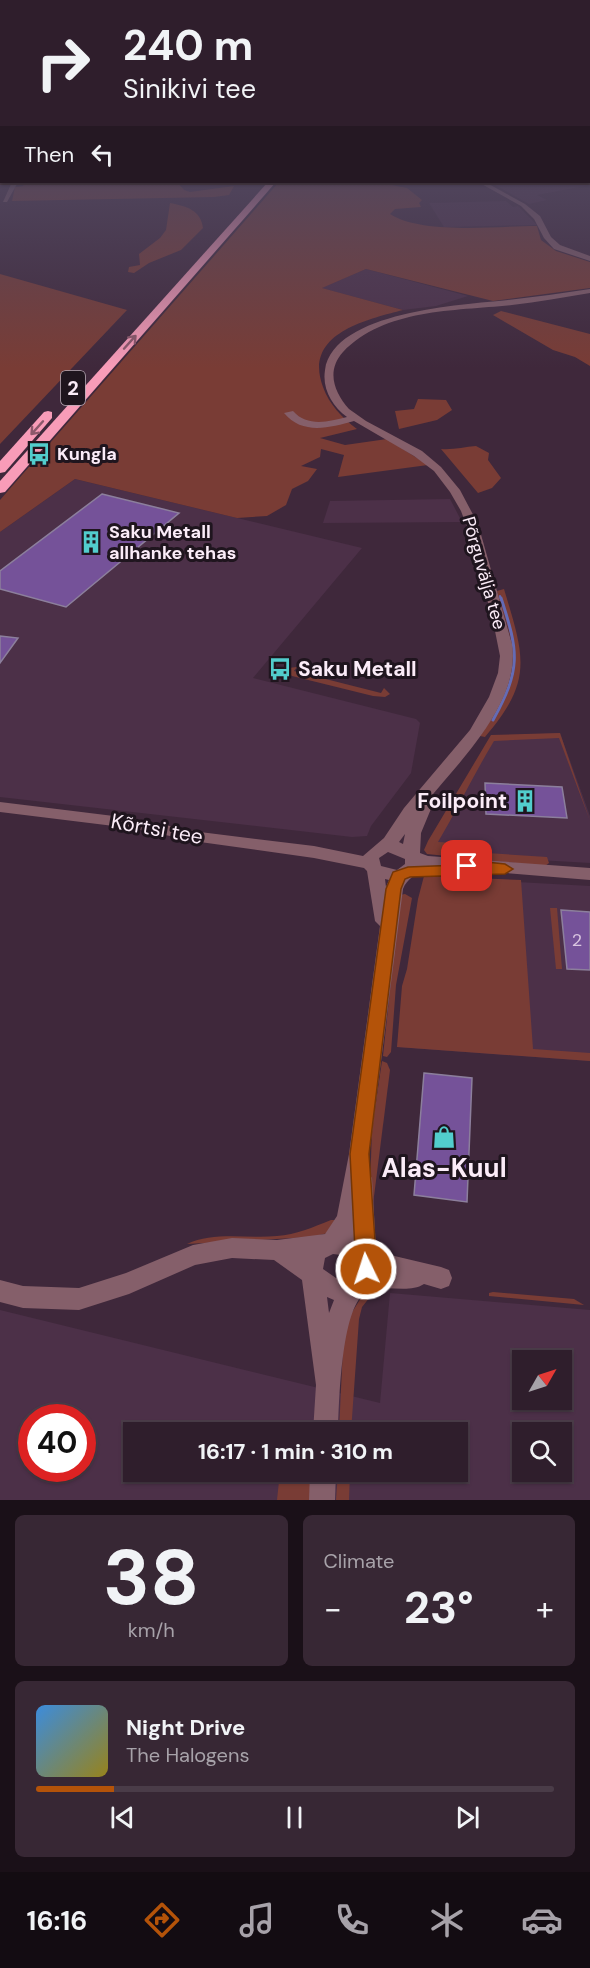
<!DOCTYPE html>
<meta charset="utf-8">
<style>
body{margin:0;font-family:"DM Sans",sans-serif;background:#372734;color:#f1f3f6;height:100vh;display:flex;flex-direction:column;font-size:22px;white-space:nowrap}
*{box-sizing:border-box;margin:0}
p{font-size:20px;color:#a7a2a9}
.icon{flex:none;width:33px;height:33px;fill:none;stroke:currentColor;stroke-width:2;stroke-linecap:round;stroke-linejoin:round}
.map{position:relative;height:1500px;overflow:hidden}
.details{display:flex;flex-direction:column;gap:15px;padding:15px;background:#1a1018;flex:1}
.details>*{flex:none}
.hud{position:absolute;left:0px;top:0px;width:591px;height:183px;box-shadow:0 2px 4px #0004,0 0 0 2px #4a3c48;background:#2f1e2c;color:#f1f3f6;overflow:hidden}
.needle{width:39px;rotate:51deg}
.fabs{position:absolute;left:512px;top:1350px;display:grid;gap:12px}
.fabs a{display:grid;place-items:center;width:60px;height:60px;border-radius:0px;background:#2f1e2c;box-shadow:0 2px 4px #0004,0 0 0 2px #4a3c48;font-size:30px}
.speed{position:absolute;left:18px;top:1404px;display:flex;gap:12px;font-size:30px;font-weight:700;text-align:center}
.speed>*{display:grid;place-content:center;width:78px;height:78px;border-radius:50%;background:#2f1e2c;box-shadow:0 2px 4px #0004,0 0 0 2px #4a3c48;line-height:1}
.speed .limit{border:9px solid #d22;background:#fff;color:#111}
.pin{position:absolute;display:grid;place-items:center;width:51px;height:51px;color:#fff;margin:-26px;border-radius:12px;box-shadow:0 3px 9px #0006}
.me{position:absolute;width:66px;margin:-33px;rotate:356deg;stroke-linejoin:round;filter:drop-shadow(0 0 4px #0008)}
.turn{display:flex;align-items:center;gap:21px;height:126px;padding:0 24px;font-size:27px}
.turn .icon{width:78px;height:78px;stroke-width:2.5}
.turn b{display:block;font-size:42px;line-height:51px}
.then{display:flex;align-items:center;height:57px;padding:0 24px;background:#0003;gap:12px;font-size:22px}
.big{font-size:45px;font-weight:700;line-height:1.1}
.details .card{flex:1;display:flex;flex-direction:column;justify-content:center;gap:9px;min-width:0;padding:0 21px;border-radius:9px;background:#372734}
.details .dial{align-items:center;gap:0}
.dial b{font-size:78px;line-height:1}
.song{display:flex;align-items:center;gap:18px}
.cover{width:72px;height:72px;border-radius:9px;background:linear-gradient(135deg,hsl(210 70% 55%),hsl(50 70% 35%))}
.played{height:6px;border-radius:3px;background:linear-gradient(90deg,#b45309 15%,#4a3c48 15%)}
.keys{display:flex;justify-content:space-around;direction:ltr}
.heat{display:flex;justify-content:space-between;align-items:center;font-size:33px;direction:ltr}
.details .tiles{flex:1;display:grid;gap:15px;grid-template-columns:1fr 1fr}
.card:last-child{grid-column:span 2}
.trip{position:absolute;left:123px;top:1422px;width:345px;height:60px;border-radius:0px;background:#2f1e2c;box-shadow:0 2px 4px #0004,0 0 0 2px #4a3c48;font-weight:700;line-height:60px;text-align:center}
.tabs{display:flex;height:96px;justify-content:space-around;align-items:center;background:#130c12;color:#a7a2a9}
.tabs .icon{width:42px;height:42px}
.tabs .active{color:#b45309}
.tabs b{font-size:27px;color:#f1f3f6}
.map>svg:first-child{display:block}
.built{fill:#4c3048;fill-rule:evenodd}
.green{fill:#793c35}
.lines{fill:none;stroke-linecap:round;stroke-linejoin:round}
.stream-far1{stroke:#646bb5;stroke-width:2}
.stream{stroke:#646bb5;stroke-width:3}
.building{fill:#755299;stroke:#8c7f9c;stroke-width:1.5}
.minor{fill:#855f6a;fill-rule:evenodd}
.highway{fill:#f89cb8;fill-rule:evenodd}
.oneway{stroke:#8c586b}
.route{fill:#b45309;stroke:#753606;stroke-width:1.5}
.labels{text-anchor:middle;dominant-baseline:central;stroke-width:6;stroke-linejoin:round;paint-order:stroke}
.far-poi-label{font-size:18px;font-weight:bold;fill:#fbecf8;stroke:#1f151e;text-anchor:start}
.far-street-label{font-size:18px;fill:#fbecf8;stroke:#1f151e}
.number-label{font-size:18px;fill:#dac6e0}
.shield{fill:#1f151e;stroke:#b9acb7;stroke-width:1.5}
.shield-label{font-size:20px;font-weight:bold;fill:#fbecf8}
.poi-label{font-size:21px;font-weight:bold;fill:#fbecf8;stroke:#1f151e;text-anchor:start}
.street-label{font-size:21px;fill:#fbecf8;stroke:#1f151e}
.near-poi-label{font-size:26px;font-weight:bold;fill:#fbecf8;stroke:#1f151e}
</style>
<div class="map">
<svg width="590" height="1500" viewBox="0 0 590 1500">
<rect width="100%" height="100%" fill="#3f283b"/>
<g class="built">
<polygon points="590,165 590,185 537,195 547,200 529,204 490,182 590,182"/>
<polygon points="506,201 513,207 518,206 537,225 444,227 429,203"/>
<polygon points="366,269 468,296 436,306 403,310 321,288"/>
<polygon points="75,479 362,548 253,678 416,719 420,723 411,773 371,826 367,836 352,837 0,797 0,532"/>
<polygon points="450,499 462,522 323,523 330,501"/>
<polygon points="560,733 590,816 590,863 449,855 433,842 493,736"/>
<polygon points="426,877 590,886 590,1061 397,1047"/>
<path d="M 390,1293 L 590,1310 L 590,1500 L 0,1500 L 0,1310 L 380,1403 ZM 522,1360 L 561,1360 L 561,1400 L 522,1400 ZM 32,1418 L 82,1418 L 82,1468 L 32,1468 ZM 134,1432 L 458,1432 L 458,1472 L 134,1472 ZM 522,1432 L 561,1432 L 561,1472 L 522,1472 Z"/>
</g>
<g class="green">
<polygon points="26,182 123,182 142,185 177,182 184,190 190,192 234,186 229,195 214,197 12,201 15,187 23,186"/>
<path d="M 279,182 L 376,182 L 407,188 L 422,200 L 419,203 L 421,207 L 395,209 L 390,214 C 422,235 499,226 537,226 L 541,240 L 556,251 L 590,262 L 590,288 L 493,301 L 366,269 L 322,288 L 403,310 C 365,320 303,334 323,387 C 329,404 342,418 357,429 L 320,438 L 345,445 L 387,439 L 428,465 L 338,477 L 344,455 L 321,449 L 320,457 L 301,466 L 317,469 L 308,481 L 292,489 L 286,505 L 267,516 L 237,518 L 75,479 L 0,532 L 0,500 Z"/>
<path d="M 170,203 C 186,206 201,210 203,228 L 181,250 L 149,263 L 134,273 L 128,272 L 129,267 L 140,265 L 139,254 L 160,238 L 166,230 Z"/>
<polygon points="0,274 127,310 0,444"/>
<polygon points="501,311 590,334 590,366 575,357 553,350 493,315"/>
<polygon points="418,399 446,400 452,410 437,420 399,429 395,411 414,409"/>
<path d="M 476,446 L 489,453 L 488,460 L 501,478 L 492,488 L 478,493 L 441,449 C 453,450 464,447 476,446 Z"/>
<path d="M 504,589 C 524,656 534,680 485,737 L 480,736 C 498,709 518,680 512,645 C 509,627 501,609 497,591 Z"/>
<polygon points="297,667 294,671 381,693 384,688 390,694 385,697 373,696 292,676 286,671 288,668"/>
<path d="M 560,733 L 590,821 L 559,738 L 494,741 C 474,774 458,808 438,842 L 456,843 L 457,851 L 547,857 L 549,863 L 545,866 L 427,854 L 424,850 L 428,841 L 491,735 Z"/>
<polygon points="424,876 521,880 533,1049 590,1053 590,1061 397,1047 402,986 407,969 418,899"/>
<polygon points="405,894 412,898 396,985 391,1052 387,1057 383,1056 400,895"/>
<polygon points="550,908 557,908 562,969 556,969"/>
<polygon points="382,1061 387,1063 390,1070 372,1212 369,1216 372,1129"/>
<path d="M 331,1220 L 338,1220 L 328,1233 L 311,1237 L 187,1244 C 214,1231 248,1239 277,1236 C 296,1235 313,1227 331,1220 Z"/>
<polygon points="375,1289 374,1292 362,1307 359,1319 351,1432 339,1432 344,1325 361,1298"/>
<polygon points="493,1292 574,1299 584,1305 489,1296 489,1293"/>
<polygon points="280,1472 311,1472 310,1500 277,1500"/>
<polygon points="338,1472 350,1472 349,1500 336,1500"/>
</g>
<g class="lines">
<polyline class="stream-far1" points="500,596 501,600"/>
<path class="stream" d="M 493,720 C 521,669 519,653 501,598"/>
</g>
<g class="building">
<polygon points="102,494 179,513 66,607 0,589 0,571"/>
<polygon points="0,636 18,638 0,663"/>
<polygon points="485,783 562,787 567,818 486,814"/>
<polygon points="561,910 590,912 590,970 567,969"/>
<polygon points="424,1073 472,1078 467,1202 414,1195"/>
</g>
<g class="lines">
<g class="minor">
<polygon points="12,182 18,182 7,202 3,202"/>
<polygon points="478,182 485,182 525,204 540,216 551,237 560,245 590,256 590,261 554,249 544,238 534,219 521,206"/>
<path d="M 590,289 L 590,293 C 564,297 538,302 512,305 C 456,311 385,308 343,352 C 326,371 334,392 349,409 L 366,421 L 422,451 L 441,467 L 460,490 L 478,524 L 512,644 C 521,701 462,759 428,800 L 433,804 L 421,833 L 420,853 L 428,856 L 590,868 L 590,880 L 421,866 C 417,876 407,878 403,889 L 367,1171 L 372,1178 L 376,1250 L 386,1254 L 441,1267 L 449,1270 L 452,1278 L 449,1286 L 441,1289 L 424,1284 C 407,1295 382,1282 365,1293 C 341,1309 339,1403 338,1432 L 313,1432 L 316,1385 L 302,1280 L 274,1260 L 232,1258 L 195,1265 L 129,1294 L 79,1310 L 23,1308 L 0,1302 L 0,1280 L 23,1286 L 79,1288 L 126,1273 L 193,1245 L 232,1238 L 277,1240 L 325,1234 L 337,1216 L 349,1154 L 380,926 L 375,921 L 367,871 L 364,868 L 314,858 L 200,842 L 130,828 L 0,812 L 0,802 L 130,818 L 200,832 L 314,846 L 363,856 L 384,838 L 404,808 L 470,730 L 489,697 L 498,673 L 500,656 L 493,621 L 468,530 L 461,511 L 450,492 L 434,471 L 414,456 L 354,421 C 329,428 302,435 284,413 L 293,411 C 307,427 328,422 347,417 C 332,406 322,389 325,370 C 334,311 462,305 508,300 C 535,297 563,293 590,289 ZM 405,834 L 403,844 L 399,842 ZM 388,852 L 405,859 L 405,864 L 397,870 L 381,866 L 379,858 ZM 385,879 L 389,880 L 386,887 ZM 333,1254 L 349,1256 L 354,1261 L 355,1269 L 346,1280 L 336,1278 L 323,1269 L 325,1258 ZM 327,1297 L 334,1300 L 329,1313 Z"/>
<polygon points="310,1472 336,1472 335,1500 309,1500"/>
</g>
<g class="highway">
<polygon points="268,182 276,182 5,492 0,493 0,481"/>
<polygon points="48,411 52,412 52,418 5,472 0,473 0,461 44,412"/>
</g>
</g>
<defs><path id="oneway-shaft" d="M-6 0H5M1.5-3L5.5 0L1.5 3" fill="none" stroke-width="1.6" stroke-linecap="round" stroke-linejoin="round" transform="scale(1.5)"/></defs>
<g class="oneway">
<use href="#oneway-shaft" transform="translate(130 342) rotate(-48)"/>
<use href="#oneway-shaft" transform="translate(37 428) rotate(132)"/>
</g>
<linearGradient id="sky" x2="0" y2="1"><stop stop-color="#231620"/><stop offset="0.43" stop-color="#524860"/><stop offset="1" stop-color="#524860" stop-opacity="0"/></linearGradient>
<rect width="590" height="368" fill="url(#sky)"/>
<polygon class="route" points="467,860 505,864 513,869 505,874 410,877 405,879 401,889 369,1154 377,1269 374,1276 366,1279 359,1276 356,1269 350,1154 386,889 393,872 408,867 459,865"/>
<defs>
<g id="bus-bare" transform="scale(1.8)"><path d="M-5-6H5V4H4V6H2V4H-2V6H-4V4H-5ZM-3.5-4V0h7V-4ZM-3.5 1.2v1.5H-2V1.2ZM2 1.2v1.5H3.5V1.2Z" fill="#52cdcd" stroke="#1f151e" stroke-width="2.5" paint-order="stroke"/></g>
<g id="building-bare" transform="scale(1.8)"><path d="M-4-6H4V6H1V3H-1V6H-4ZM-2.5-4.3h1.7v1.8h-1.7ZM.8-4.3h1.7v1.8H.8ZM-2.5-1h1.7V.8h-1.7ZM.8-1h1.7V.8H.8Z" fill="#52cdcd" stroke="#1f151e" stroke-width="2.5" paint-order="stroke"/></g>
<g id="shop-bare" transform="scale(1.8)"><path d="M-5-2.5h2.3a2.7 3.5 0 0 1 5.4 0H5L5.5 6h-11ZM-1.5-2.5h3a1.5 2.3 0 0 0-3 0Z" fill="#52cdcd" stroke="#1f151e" stroke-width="2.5" paint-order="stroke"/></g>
</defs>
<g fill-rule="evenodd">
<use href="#bus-bare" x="39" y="454"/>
<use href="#building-bare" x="91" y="542"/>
<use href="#bus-bare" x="280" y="669"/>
<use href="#building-bare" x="525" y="801"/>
<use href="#shop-bare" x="444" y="1137"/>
</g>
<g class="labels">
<g class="far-poi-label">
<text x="57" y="454">Kungla</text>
<text x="109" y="532">Saku Metall<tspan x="109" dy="21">allhanke tehas</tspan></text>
</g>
<g class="far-street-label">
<text transform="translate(484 573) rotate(74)">Põrguvälja tee</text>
</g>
<g class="number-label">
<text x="577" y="940">2</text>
</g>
<rect class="shield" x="61" y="371" width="24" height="34" rx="4.5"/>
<g class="shield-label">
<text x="73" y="388">2</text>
</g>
<g class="poi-label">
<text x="298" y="669">Saku Metall</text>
<text x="507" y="801" text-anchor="end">Foilpoint</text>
</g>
<g class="street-label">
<text transform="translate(157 829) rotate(10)">Kõrtsi tee</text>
</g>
<g class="near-poi-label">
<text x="444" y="1168">Alas-Kuul</text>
</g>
</g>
</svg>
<div class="fabs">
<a><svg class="needle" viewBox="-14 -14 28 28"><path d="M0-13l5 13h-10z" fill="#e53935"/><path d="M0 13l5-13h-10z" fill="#a7a2a9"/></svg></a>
<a><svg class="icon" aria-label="search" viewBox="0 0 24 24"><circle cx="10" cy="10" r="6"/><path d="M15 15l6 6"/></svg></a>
</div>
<div class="speed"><div class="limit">40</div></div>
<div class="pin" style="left:467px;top:866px;background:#d93025"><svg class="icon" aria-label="arrive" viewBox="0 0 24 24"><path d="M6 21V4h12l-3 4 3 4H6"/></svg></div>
<svg class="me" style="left:366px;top:1269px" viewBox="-20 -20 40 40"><circle r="17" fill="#b45309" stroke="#fff" stroke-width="3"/><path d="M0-11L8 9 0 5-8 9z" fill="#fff"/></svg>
<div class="trip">16:17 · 1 min · 310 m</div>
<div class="hud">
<div class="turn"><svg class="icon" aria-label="right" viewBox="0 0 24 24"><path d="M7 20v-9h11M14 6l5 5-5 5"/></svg><div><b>240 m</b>Sinikivi tee</div></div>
<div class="then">Then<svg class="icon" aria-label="left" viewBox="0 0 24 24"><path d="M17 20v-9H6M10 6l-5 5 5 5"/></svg></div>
</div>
</div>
<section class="details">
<div class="tiles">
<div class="card dial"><b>38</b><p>km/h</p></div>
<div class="card"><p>Climate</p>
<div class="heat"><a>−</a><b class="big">23°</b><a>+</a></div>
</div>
<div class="card">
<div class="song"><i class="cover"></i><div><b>Night Drive</b><p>The Halogens</p></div></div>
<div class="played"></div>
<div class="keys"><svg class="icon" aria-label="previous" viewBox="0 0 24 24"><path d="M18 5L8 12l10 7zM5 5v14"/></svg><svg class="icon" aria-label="pause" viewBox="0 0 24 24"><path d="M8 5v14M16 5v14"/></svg><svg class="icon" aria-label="next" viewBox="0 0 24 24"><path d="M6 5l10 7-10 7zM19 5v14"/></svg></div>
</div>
</div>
</section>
<nav class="tabs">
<b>16:16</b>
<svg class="icon active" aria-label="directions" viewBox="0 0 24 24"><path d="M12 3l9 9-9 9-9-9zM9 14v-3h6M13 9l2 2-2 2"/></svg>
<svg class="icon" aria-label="music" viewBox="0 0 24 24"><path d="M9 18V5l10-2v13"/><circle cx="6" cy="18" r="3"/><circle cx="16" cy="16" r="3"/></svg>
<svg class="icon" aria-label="phone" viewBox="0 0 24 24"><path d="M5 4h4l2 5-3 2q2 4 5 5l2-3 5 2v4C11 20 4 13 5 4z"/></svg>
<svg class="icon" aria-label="climate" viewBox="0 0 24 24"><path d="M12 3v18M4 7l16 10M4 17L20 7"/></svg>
<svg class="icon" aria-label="car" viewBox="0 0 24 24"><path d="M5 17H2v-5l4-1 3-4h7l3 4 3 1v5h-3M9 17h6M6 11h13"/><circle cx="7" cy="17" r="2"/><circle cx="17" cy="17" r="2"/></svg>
</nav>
